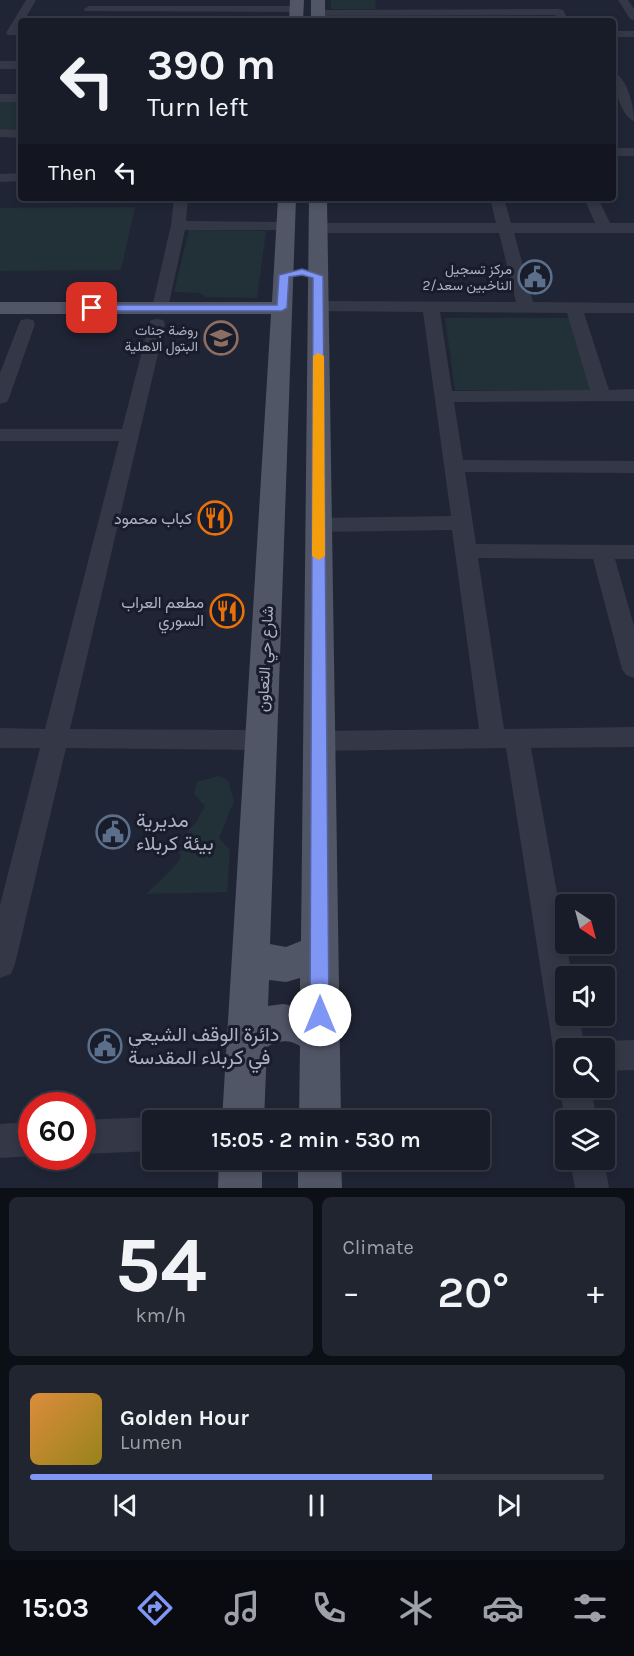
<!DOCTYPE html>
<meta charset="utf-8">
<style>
body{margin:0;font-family:Karla,Vazirmatn,sans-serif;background:#212530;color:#f1f3f6;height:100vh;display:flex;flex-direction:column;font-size:22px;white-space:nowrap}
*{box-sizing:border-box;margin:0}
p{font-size:20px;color:#9fa1a8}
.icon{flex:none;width:33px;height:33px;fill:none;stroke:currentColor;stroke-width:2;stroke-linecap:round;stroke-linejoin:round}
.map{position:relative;height:1188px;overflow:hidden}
.sheet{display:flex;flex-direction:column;gap:9px;padding:9px;background:#0d0f16;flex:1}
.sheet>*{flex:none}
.guide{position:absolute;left:18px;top:18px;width:598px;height:183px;border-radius:6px;box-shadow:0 3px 9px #0003,0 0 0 2px #363a45;background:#181c28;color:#f1f3f6;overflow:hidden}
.needle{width:39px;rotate:144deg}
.controls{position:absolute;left:555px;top:894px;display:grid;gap:12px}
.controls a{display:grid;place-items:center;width:60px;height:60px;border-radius:6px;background:#181c28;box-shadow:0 3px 9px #0003,0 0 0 2px #363a45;font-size:30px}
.speed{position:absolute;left:18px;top:1092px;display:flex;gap:12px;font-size:30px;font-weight:700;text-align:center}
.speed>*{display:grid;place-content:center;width:78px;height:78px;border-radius:50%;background:#181c28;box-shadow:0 3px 9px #0003,0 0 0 2px #363a45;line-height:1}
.speed .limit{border:9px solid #d22;background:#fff;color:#111}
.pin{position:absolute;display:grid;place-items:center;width:51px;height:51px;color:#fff;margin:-26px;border-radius:12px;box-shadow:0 3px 9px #0006}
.me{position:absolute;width:66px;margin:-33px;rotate:0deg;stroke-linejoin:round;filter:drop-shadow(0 0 4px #0008)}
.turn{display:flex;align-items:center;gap:21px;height:126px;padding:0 30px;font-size:27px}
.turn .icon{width:78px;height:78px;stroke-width:2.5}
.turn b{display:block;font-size:42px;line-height:51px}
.then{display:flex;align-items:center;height:57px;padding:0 30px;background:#0003;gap:12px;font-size:22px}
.big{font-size:45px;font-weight:600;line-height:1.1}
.sheet .tile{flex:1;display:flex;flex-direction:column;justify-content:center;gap:9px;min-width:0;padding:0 21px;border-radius:9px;background:#212530}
.sheet .dial{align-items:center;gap:0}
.dial b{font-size:78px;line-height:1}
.song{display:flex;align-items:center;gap:18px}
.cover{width:72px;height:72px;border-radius:9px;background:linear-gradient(135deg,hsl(30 70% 55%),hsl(50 70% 35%))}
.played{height:6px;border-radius:3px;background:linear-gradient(90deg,#8096f5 70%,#363a45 70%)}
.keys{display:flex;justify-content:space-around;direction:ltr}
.heat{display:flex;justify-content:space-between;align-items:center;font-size:33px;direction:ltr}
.sheet .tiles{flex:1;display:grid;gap:9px;grid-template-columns:1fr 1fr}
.tile:last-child{grid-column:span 2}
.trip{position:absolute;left:142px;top:1110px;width:348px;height:60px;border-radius:6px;background:#181c28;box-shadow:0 3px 9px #0003,0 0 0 2px #363a45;font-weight:600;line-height:60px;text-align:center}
.dock{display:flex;height:96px;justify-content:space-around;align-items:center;background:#0a0b10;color:#9fa1a8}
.dock .icon{width:42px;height:42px}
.dock .selected{color:#8096f5}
.dock b{font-size:27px;color:#f1f3f6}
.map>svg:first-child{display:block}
.green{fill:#223037}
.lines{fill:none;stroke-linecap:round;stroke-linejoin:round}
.minor{fill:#333746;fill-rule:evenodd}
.major{fill:#515666;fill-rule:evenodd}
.route{fill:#8096f5;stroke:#53629f;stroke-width:1.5}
.slow{fill:#f59e0b}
.labels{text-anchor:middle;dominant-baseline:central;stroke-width:6;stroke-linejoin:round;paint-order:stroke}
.far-poi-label{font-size:14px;fill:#adb1c3;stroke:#191c2a;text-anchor:end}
.poi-label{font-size:16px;fill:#adb1c3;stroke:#191c2a;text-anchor:end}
.street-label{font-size:16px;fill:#adb1c3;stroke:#191c2a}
.near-poi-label{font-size:20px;fill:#adb1c3;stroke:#191c2a;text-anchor:start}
</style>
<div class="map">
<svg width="634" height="1188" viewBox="0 0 634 1188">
<rect width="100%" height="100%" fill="#202535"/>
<g class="green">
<polygon points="331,0 375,0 376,9 331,9"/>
<rect x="0" y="102" width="21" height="29"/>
<polygon points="135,207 121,270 0,271 0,208"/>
<polygon points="189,230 266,231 257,298 206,297 199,293 174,292"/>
<polygon points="445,318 571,318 592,390 455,390"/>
<path d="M 218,776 L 228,780 L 234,801 L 219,838 L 230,850 L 227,892 L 146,894 C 158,883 171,871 181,858 L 179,852 L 193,843 L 187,832 L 195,824 L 205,806 L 194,794 L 197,782 Z"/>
</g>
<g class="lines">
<g class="minor">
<polygon points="26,0 36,0 24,21 21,21 21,27 16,35 8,35 6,33"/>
<polygon points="618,0 628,0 634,9 634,20 630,19"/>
<polygon points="89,6 297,6 302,9 297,12 85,11 84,9"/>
<polygon points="559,9 563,10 569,21 559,21 555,15 318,16 313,13 318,10"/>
<rect x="614" y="31" width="20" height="6"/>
<rect x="0" y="61" width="21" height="8"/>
<path d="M 614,73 C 628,78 634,108 634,121 C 621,117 613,85 614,73 Z"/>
<rect x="0" y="94" width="21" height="8"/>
<polygon points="0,129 21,130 21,138 0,137"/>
<rect x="614" y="148" width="20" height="8"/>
<polygon points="21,173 21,181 0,182 0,174"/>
<polygon points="174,198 188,198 186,221 286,222 293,226 286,230 185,230 168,308 160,313 152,308 171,225"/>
<path d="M 490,198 L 504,198 L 511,223 L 595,223 L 584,198 L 598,198 L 610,223 L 634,223 L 634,233 L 514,233 L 533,302 L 634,303 L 634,313 L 584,313 L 609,390 L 634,389 L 634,401 L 454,402 L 463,460 L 634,461 L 634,473 L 465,472 L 476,544 L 634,545 L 634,559 L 615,559 L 634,626 L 634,678 L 626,675 L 622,669 L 593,559 L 478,558 L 504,729 L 634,727 L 634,747 L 531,748 L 572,976 L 566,976 L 566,1016 L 579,1016 L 585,1048 L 566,1048 L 566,1062 L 558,1059 L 553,1048 L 506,748 L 319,751 L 310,748 L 306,741 L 310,734 L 319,731 L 479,729 L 452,530 L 319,532 L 312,530 L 308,525 L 312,520 L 319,518 L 451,516 L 423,312 L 318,311 L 310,306 L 318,301 L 516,302 L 499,233 L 319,233 L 311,228 L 319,223 L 496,223 ZM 440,312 L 567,313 L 590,390 L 452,391 Z"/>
<polygon points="27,319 33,320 35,324 9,398 7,402 0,404 0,373 19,324 21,320"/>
<polygon points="157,319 163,320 165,324 70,729 261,730 270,733 274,740 270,747 261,750 66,748 15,964 11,974 0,978 0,905 40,748 0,748 0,728 45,729 119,441 0,441 0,429 122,429 149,324 151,320"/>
<polygon points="634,1040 634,1070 604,1071 604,1048 591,1048 593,1045 604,1041"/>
<polygon points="566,1076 566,1088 591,1088 597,1120 566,1120 566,1123 559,1088"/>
<polygon points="153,1117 161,1120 153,1120 153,1151 82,1154 82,1120"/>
<polygon points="32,1122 32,1156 0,1158 0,1124"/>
<polygon points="570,1160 604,1160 609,1188 575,1188"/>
</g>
<g class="major">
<polygon points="290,0 304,0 303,21 289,21"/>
<rect x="311" y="0" width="14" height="21"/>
<path d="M 278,198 L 296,198 L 270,944 L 286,947 L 301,941 L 309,198 L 327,198 L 341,1120 L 299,1120 L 300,1046 C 290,1039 277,1040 267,1047 L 264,1120 L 222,1120 L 271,314 L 0,314 L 0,302 L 272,302 ZM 300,978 L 300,1007 L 283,1004 L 268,1006 L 269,980 L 286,982 Z"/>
<polygon points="219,1160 262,1160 262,1188 218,1188"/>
<polygon points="298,1160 341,1160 342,1188 298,1188"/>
</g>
</g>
<polygon class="route" points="302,269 323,276 329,1015 326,1021 320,1024 313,1021 310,1015 313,278 302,275 289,277 287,308 282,311 92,311 87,308 92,305 277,305 279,275"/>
<polygon class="slow" points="318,353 324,356 325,556 319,560 312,556 313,356"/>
<defs>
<g id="civic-ring" transform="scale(1.725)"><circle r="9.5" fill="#191c2a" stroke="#5c6f8a" stroke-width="1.5"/><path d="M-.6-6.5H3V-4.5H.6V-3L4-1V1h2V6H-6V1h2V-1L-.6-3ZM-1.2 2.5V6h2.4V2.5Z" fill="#5c6f8a"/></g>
<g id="school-ring" transform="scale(1.725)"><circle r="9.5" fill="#191c2a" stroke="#8d6e63" stroke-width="1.5"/><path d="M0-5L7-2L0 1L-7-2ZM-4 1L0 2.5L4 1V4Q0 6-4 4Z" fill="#8d6e63"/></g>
<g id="restaurant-ring" transform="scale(1.725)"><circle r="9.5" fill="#191c2a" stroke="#e8710a" stroke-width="1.5"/><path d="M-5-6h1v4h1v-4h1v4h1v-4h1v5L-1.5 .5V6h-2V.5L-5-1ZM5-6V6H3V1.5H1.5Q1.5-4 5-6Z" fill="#e8710a"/></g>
</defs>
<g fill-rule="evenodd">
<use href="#civic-ring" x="535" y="277"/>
<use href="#school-ring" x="221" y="338"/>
<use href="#restaurant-ring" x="215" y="518"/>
<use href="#restaurant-ring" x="227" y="611"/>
<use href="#civic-ring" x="113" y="832"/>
<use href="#civic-ring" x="105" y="1046"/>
</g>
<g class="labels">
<g class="far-poi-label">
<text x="512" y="269">مركز تسجيل<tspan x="512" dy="16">الناخبين سعد/2</tspan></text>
<text x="198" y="330">روضة جنات<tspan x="198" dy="16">البتول الاهلية</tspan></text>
</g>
<g class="poi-label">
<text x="192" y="518">كباب محمود</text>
<text x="204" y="602">مطعم العراب<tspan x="204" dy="18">السوري</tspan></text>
</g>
<g class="street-label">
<text transform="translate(265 659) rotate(-87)">شارع حي التعاون</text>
</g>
<g class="near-poi-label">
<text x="136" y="820">مديرية<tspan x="136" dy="23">بيئة كربلاء</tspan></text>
<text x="128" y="1034">دائرة الوقف الشيعي<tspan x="128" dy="23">في كربلاء المقدسة</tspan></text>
</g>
</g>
</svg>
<div class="controls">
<a><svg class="needle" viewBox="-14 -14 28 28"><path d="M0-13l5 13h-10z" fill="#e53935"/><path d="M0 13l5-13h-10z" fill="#9fa1a8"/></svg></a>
<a><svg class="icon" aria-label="sound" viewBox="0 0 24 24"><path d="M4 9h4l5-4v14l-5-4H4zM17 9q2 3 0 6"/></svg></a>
<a><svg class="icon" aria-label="search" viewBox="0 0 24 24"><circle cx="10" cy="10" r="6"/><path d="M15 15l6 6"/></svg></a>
<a><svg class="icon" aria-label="layers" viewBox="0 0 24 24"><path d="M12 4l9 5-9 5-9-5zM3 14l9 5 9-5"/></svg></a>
</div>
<div class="speed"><div class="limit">60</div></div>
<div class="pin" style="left:92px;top:308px;background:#d93025"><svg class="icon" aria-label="arrive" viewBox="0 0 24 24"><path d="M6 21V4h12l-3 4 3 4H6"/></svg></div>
<svg class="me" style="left:320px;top:1015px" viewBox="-20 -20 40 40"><circle r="19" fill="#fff"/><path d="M0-13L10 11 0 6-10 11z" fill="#8096f5"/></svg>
<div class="trip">15:05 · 2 min · 530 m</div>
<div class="guide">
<div class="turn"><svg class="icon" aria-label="left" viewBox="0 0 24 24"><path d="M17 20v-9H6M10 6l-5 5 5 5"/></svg><div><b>390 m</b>Turn left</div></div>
<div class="then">Then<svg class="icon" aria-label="left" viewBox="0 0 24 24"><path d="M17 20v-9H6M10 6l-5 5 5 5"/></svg></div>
</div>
</div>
<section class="sheet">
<div class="tiles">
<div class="tile dial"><b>54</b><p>km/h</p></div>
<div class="tile"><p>Climate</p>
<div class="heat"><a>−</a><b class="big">20°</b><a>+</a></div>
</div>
<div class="tile">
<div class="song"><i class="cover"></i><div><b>Golden Hour</b><p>Lumen</p></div></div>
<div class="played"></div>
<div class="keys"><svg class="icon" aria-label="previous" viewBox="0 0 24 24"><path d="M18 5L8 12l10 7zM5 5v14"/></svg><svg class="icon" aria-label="pause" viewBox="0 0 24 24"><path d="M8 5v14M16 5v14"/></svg><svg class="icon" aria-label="next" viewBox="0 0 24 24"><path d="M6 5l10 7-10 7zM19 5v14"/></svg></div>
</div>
</div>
</section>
<nav class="dock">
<b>15:03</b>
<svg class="icon selected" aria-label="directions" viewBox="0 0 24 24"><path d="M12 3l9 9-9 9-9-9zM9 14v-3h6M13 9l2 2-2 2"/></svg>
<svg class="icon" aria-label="music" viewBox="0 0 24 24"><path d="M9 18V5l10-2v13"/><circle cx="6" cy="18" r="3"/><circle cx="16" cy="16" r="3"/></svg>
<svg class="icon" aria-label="phone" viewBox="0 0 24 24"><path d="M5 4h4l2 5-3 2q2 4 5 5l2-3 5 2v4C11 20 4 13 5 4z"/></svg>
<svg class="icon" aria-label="climate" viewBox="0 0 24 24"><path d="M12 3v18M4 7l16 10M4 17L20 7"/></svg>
<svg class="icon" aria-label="car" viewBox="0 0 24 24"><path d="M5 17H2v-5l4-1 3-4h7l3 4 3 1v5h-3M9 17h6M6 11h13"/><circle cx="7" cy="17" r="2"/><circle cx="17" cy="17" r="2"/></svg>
<svg class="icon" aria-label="filters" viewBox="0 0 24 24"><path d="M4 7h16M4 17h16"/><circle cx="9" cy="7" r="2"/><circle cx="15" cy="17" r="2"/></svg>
</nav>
